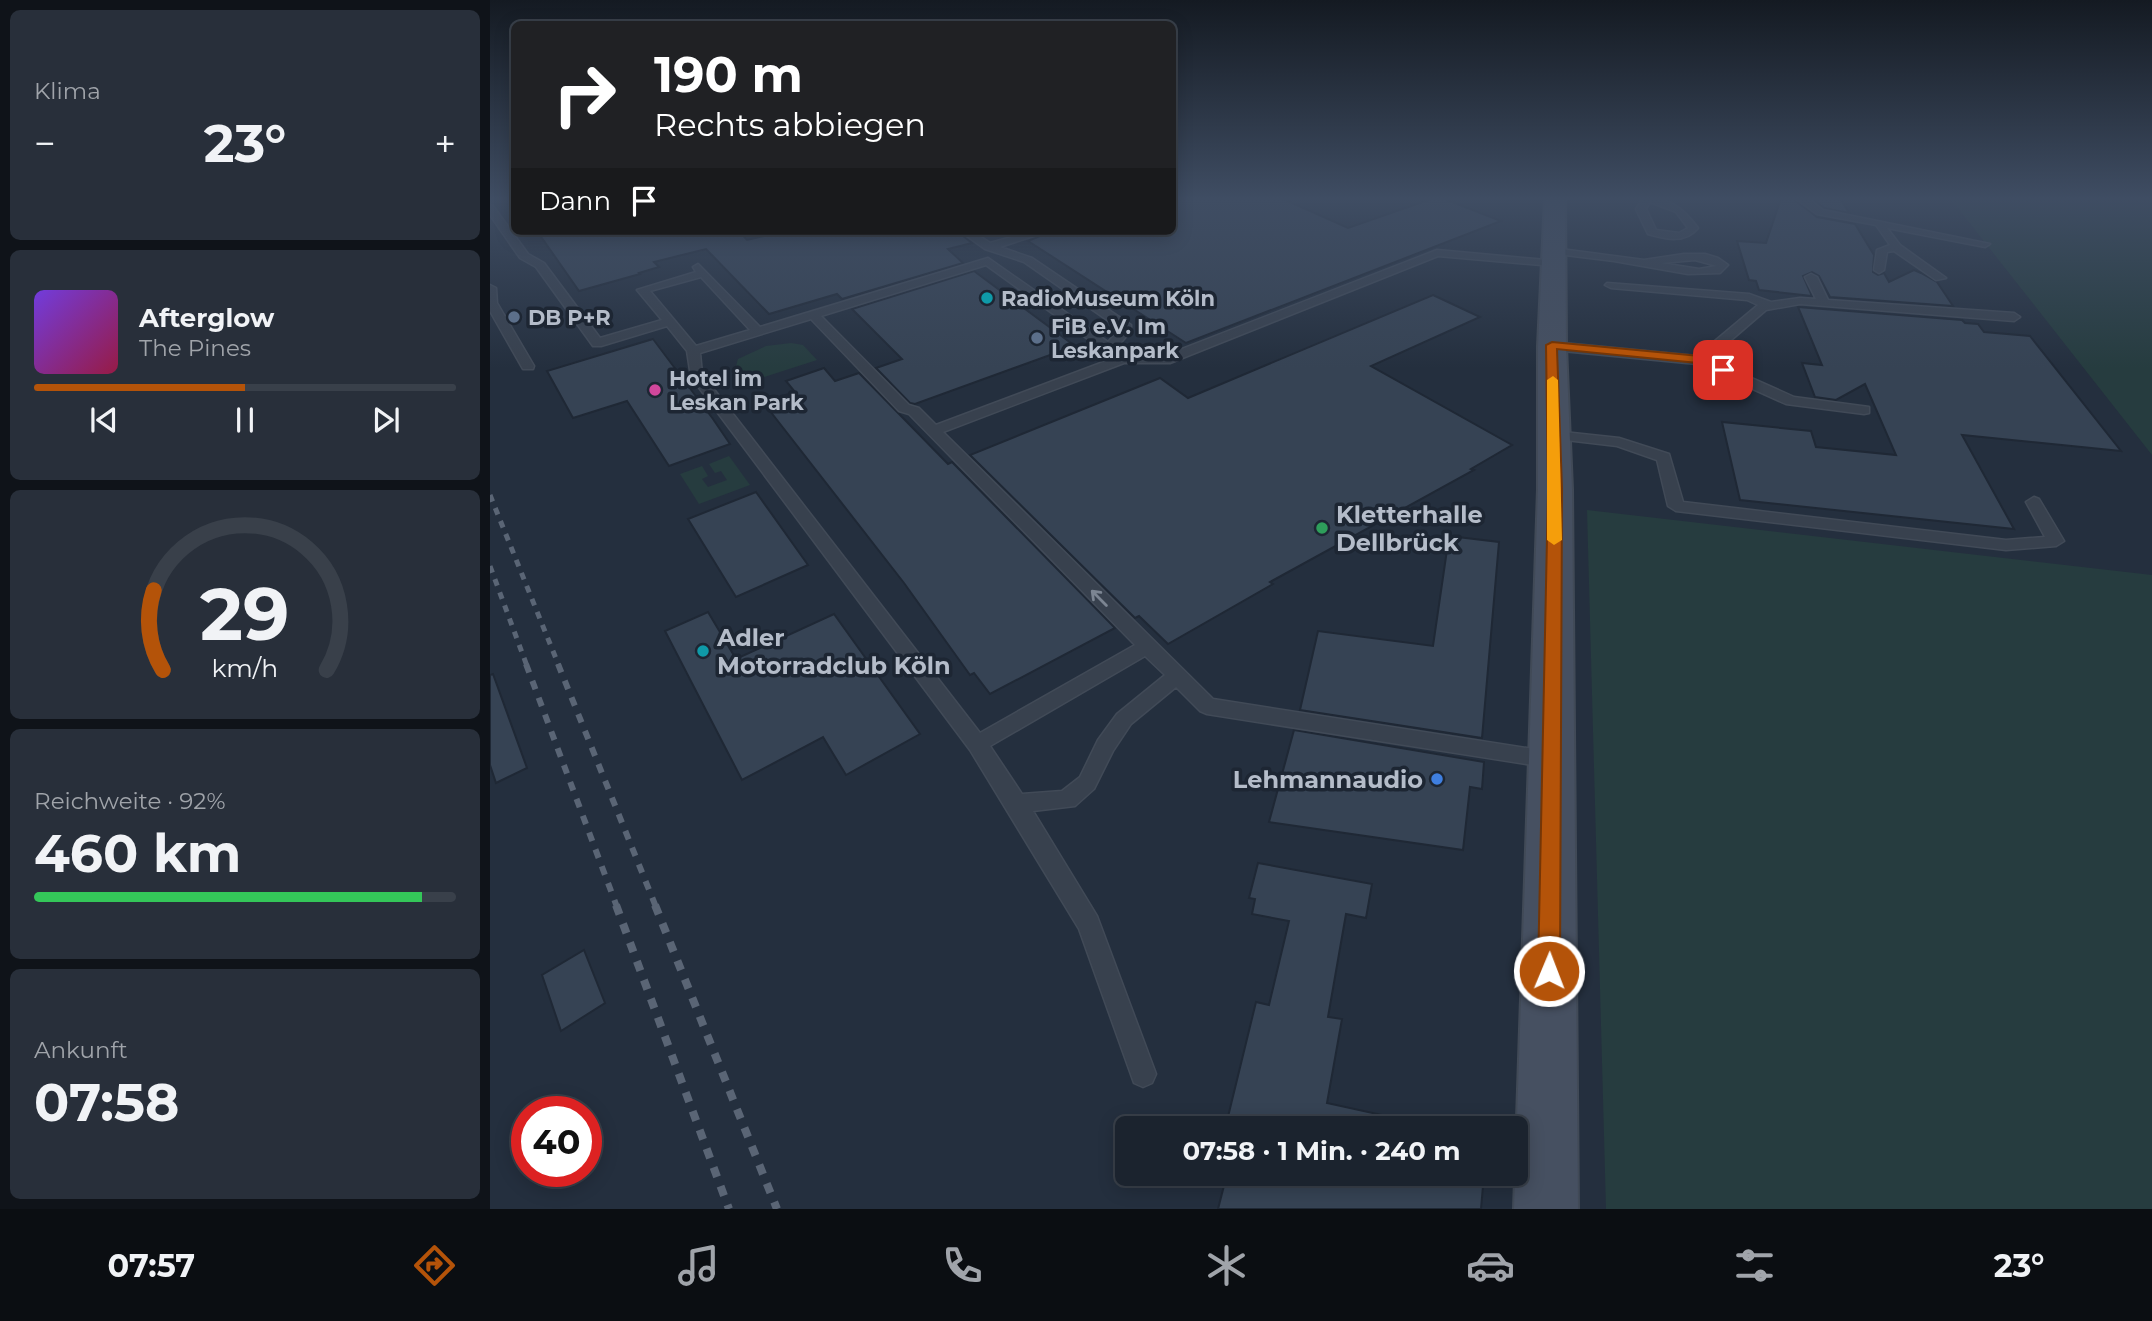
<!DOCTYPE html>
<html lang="de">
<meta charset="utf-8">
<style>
body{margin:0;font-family:Montserrat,sans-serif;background:#282f3a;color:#f1f3f6;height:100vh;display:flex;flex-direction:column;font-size:26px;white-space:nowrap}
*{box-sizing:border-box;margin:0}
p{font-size:23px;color:#a0a4aa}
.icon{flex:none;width:38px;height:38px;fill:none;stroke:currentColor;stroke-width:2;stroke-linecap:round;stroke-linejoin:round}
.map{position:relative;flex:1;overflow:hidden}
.sheet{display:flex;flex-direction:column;gap:10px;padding:10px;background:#0f1319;width:490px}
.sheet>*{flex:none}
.banner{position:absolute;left:21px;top:21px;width:665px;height:214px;border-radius:10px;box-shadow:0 4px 18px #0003,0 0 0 2px #39404a;background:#202124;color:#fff;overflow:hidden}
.speed{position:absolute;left:21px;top:1096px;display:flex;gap:14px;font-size:35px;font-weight:700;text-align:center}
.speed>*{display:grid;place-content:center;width:91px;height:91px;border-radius:50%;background:#1b232e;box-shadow:0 4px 18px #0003,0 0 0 2px #39404a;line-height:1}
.speed .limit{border:10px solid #d22;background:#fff;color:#111}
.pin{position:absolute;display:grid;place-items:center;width:60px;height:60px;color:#fff;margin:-30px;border-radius:14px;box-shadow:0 4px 10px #0006}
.me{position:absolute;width:77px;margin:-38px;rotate:1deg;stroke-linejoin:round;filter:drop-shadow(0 0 5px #0008)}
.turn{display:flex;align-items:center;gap:24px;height:147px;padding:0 28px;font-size:32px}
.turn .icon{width:91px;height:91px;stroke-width:2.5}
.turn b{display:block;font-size:49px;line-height:60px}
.then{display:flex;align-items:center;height:66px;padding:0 28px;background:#0003;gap:14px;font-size:26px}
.big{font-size:52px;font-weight:700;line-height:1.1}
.sheet .card{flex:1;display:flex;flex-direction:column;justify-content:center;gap:10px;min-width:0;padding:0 24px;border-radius:10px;background:#282f3a}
.sheet .dial{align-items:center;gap:0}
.dial svg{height:182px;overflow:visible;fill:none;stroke:#39404a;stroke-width:7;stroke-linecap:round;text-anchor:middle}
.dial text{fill:#f1f3f6;stroke:none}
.song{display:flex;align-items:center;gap:21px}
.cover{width:84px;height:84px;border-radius:10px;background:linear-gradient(135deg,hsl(260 70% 55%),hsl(340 70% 35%))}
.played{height:7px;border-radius:4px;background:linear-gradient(90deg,#b45309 50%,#39404a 50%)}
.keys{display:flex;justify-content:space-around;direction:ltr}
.heat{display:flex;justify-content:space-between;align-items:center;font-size:38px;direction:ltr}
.charge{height:10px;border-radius:5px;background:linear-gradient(90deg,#34c759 92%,#39404a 0)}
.trip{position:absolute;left:625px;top:1116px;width:413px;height:70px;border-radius:10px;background:#1b232e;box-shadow:0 4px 18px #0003,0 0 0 2px #39404a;font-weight:700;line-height:70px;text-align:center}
.tab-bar{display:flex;height:112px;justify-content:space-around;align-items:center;background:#0b0e12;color:#a0a4aa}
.tab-bar .icon{width:49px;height:49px}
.tab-bar .current{color:#b45309}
.tab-bar b{font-size:32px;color:#f1f3f6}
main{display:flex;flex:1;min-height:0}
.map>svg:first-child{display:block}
.green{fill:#263c3f}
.building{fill:#364354;stroke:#1f2835;stroke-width:2}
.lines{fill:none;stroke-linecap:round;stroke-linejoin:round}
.lane-casing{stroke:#414a57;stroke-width:3}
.secondary-casing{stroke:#414a57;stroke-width:4}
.lane{fill:#38414e;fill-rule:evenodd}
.secondary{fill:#465061;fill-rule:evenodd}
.rail-far2{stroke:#5a6575;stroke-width:5;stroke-dasharray:7 7;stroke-linecap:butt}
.rail-far1{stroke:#5a6575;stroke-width:6;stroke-dasharray:9 9;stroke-linecap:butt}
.rail{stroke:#5a6575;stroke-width:8;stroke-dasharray:10 10;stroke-linecap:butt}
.oneway{stroke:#7c8592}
.route{fill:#b45309;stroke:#753606;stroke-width:2}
.slow{fill:#f59e0b}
.culture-dot{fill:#0f9aa8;stroke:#1d2633;stroke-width:2.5}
.service-dot{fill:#5c6f8a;stroke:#1d2633;stroke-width:2.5}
.hotel-dot{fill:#d1479c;stroke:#1d2633;stroke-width:2.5}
.leisure-dot{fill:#2e9e5b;stroke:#1d2633;stroke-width:2.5}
.shop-dot{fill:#3f7fe0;stroke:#1d2633;stroke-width:2.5}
.labels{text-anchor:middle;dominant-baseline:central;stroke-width:7;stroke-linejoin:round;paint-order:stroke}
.far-poi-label{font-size:21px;font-weight:bold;fill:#b4bcc9;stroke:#1d2633;text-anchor:start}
.poi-label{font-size:24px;font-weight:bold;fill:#b4bcc9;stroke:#1d2633;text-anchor:start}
</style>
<main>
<section class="sheet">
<div class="card"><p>Klima</p>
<div class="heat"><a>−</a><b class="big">23°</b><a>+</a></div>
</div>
<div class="card">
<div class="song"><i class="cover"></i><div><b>Afterglow</b><p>The Pines</p></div></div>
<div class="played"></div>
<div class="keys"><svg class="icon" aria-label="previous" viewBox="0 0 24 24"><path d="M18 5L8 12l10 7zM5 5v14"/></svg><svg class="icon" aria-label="pause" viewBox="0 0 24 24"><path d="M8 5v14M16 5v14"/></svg><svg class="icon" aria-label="next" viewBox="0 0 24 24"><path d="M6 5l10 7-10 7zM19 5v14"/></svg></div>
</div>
<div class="card dial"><svg viewBox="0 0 100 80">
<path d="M14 69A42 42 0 1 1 86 69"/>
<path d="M14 69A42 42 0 0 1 10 34" stroke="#b45309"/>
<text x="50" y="56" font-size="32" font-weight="700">29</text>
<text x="50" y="72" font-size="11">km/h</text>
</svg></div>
<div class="card"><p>Reichweite · 92%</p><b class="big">460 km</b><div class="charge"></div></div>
<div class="card"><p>Ankunft</p><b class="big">07:58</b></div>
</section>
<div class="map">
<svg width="1662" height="1209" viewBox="0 0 1662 1209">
<rect width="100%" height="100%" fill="#242f3e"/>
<g class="green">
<polygon points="1460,198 1662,198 1662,455"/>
<polygon points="301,343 313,345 327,360 259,382 246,366 248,359 276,346"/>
<polygon points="239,456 260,485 209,504 190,474 212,466 218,476 212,479 218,487 237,480 231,471 225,473 219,464"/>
<polygon points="1097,510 1662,575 1662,1209 1116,1209"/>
</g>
<g class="building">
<polygon points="695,198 791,198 858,228 944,198 952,198 1011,221 696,343 538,241 562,231 682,231 682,202"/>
<polygon points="1291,198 1302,198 1327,217 1365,224 1384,255 1383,272 1388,275 1394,273 1399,282 1424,270 1431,273 1447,282 1463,306 1340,297 1329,276 1322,272 1313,276 1322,296 1269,290 1266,281 1259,280 1247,241 1276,243"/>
<polygon points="1322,198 1350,198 1359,213 1334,208"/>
<polygon points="47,231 249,231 257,240 294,231 467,231 482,243 458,249 473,263 352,299 347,294 279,314 216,249 164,262 169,267 149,273 150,274 89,291"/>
<polygon points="484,271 585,346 425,404 420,403 386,368 412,359 362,309"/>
<polygon points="943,295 990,317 881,366 1022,445 981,469 984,470 780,582 783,584 678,644 649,616 645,618 480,455 670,378 698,398"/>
<polygon points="1308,307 1472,320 1475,323 1488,324 1494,332 1540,336 1631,451 1472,435 1524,529 1250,500 1232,422 1321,431 1326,447 1406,455 1375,384 1346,400 1325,397 1312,363 1332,365"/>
<polygon points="163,339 223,419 240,444 179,466 137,401 83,418 57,371"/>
<polygon points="334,368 345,381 369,373 458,464 462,462 625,628 500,694 484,673 480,675 414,583 273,402 305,392 296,381"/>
<polygon points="266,492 318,565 246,597 198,519"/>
<polygon points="959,536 1009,542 992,738 810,710 828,631 943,646"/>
<polygon points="218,612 246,659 344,614 430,734 356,775 333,737 252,780 175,631"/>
<polygon points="3,674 37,768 6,783 0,765 0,675"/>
<polygon points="804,730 994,762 992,789 980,787 973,850 779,822"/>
<polygon points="768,863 882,884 876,918 856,914 838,1017 852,1019 837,1103 901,1117 900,1129 735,1129 766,1002 779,1005 799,921 762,914 765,899 759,898"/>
<polygon points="94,950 115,1003 71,1031 52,975"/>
<polygon points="737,1174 942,1174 993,1186 991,1209 728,1209"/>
</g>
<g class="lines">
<g class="lane-casing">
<g id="lane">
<path d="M 1153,198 C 1180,198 1192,207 1208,228 C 1195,244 1176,239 1158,234 L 1146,209 ZM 1160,202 L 1186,212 L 1198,228 L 1189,233 L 1166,230 L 1156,209 Z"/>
<polygon points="1305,198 1317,198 1333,210 1500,244 1495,247 1397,228 1410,245 1456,278 1446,280 1404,251 1397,252 1394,270 1389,273 1384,270 1387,250 1400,245 1386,225 1327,214"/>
<path d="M 0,205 L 3,206 L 38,254 L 54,263 L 110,338 L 172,320 L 147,290 L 206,272 L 203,267 L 208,264 L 270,327 L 498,258 L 618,342 L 630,329 L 534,262 L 495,249 L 470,231 L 482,231 L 500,243 L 543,231 L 559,231 L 510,247 L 542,258 L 641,325 L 641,331 L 626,348 L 636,355 L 674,356 L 947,250 L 1067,261 L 1067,265 L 1063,266 L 948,256 L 680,363 L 634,363 L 453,432 L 723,699 L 1062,752 L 1069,754 L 1072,760 L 1069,766 L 1062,768 L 717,714 L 710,711 L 686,687 L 641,724 L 623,751 L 604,789 L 585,806 L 543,811 L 607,916 L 666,1074 L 662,1083 L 653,1087 L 644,1083 L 589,929 L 480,750 L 201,377 L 197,351 L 177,326 L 111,346 L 103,346 L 46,267 L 30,258 L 0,215 ZM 496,265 L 624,358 L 446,425 L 429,408 L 419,405 L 331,316 ZM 211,277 L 260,330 L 206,346 L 160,291 ZM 321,319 L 409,411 L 419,414 L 645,645 L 490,733 L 212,374 L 210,353 ZM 655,656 L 675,675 L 627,714 L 608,740 L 590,777 L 572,791 L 532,794 L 500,746 Z"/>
<path d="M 1063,248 L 1154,260 L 1194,254 L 1215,254 L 1228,258 L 1238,265 L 1230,273 L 1198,274 L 1124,261 L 1059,253 L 1059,249 ZM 1205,260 L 1227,266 L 1209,269 L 1171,263 Z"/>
<polygon points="1321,274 1327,277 1338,300 1524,313 1530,317 1524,321 1310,304 1276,310 1219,359 1304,397 1379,407 1379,413 1374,414 1296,404 1207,364 1062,350 1056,346 1062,342 1207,356 1268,305 1257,300 1121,288 1115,285 1117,283 1259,294 1281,302 1310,298 1326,299 1315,277"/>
<polygon points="0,285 6,288 7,303 44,366 43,369 33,369 0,311"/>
<polygon points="1064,431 1129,438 1179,454 1193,502 1516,540 1555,537 1536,502 1544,497 1549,499 1574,541 1566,546 1516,550 1186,511 1178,506 1167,460 1127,446 1059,438 1059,432"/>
</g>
</g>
<g class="secondary-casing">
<polygon id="secondary" points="1055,198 1075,198 1076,346 1082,489 1088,1209 1024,1209 1048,489 1048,346"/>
</g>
<use href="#lane" class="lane"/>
<use href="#secondary" class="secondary"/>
<g class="rail-far2">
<polyline points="0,495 69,666"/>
<polyline points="0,566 37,666"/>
</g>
<g class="rail-far1">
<polyline points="36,664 127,907"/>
<polyline points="68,664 166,907"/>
</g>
<g class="rail">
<polyline points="126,905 239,1209"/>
<polyline points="165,905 287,1209"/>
</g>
</g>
<defs><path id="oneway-shaft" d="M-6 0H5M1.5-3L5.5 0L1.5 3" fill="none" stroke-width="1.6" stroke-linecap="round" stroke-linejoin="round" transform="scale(1.75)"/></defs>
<use class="oneway" href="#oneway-shaft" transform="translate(609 598) rotate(-135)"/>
<linearGradient id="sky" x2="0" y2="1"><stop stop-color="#141a22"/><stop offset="0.54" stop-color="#3f4d63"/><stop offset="1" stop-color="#3f4d63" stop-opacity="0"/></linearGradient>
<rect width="1662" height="368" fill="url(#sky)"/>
<polygon class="route" points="1062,342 1210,356 1239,370 1233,374 1208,363 1067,349 1072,489 1070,971 1067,979 1059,982 1051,979 1048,971 1058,489 1056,345"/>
<polygon class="slow" points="1063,376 1068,380 1072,540 1064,545 1057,540 1057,380"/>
<g class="culture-dot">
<circle cx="497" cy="298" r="7"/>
<circle cx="213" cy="651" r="7"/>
</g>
<g class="service-dot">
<circle cx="24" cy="317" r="7"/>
<circle cx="547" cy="338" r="7"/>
</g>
<circle class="hotel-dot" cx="165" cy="390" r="7"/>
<circle class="leisure-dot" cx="832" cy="528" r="7"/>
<circle class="shop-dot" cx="947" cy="779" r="7"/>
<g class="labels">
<g class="far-poi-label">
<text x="511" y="298">RadioMuseum Köln</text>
<text x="38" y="317">DB P+R</text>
<text x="561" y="326">FiB e.V. Im<tspan x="561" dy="24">Leskanpark</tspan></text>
<text x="179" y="378">Hotel im<tspan x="179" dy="24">Leskan Park</tspan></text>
</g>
<g class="poi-label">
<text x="846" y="514">Kletterhalle<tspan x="846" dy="28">Dellbrück</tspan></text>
<text x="227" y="637">Adler<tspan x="227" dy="28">Motorradclub Köln</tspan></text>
<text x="933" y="779" text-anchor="end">Lehmannaudio</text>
</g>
</g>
</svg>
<div class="speed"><div class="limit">40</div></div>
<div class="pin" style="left:1233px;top:370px;background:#d93025"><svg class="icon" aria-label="arrive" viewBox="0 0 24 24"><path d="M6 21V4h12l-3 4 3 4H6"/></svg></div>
<svg class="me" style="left:1059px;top:971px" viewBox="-20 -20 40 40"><circle r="17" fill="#b45309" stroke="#fff" stroke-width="3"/><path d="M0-11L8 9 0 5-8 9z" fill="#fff"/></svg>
<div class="trip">07:58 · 1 Min. · 240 m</div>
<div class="banner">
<div class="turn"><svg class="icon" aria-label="right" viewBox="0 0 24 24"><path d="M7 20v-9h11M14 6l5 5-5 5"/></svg><div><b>190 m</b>Rechts abbiegen</div></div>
<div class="then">Dann<svg class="icon" aria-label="arrive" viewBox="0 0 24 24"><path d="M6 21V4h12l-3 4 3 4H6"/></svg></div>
</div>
</div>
</main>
<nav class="tab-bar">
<b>07:57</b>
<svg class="icon current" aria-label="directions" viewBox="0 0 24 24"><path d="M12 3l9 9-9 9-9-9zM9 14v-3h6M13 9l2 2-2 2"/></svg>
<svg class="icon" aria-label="music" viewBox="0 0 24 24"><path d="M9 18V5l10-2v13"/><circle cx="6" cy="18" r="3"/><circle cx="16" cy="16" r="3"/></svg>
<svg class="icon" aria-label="phone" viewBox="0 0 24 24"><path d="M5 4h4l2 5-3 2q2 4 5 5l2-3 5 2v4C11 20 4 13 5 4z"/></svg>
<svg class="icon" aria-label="climate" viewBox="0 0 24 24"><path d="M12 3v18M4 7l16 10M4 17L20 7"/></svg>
<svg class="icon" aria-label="car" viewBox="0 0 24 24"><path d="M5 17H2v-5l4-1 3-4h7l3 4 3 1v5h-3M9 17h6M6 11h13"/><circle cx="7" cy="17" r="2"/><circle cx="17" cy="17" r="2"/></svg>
<svg class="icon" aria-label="filters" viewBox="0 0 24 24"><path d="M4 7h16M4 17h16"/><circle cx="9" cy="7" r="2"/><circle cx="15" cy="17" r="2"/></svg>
<b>23°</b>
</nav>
